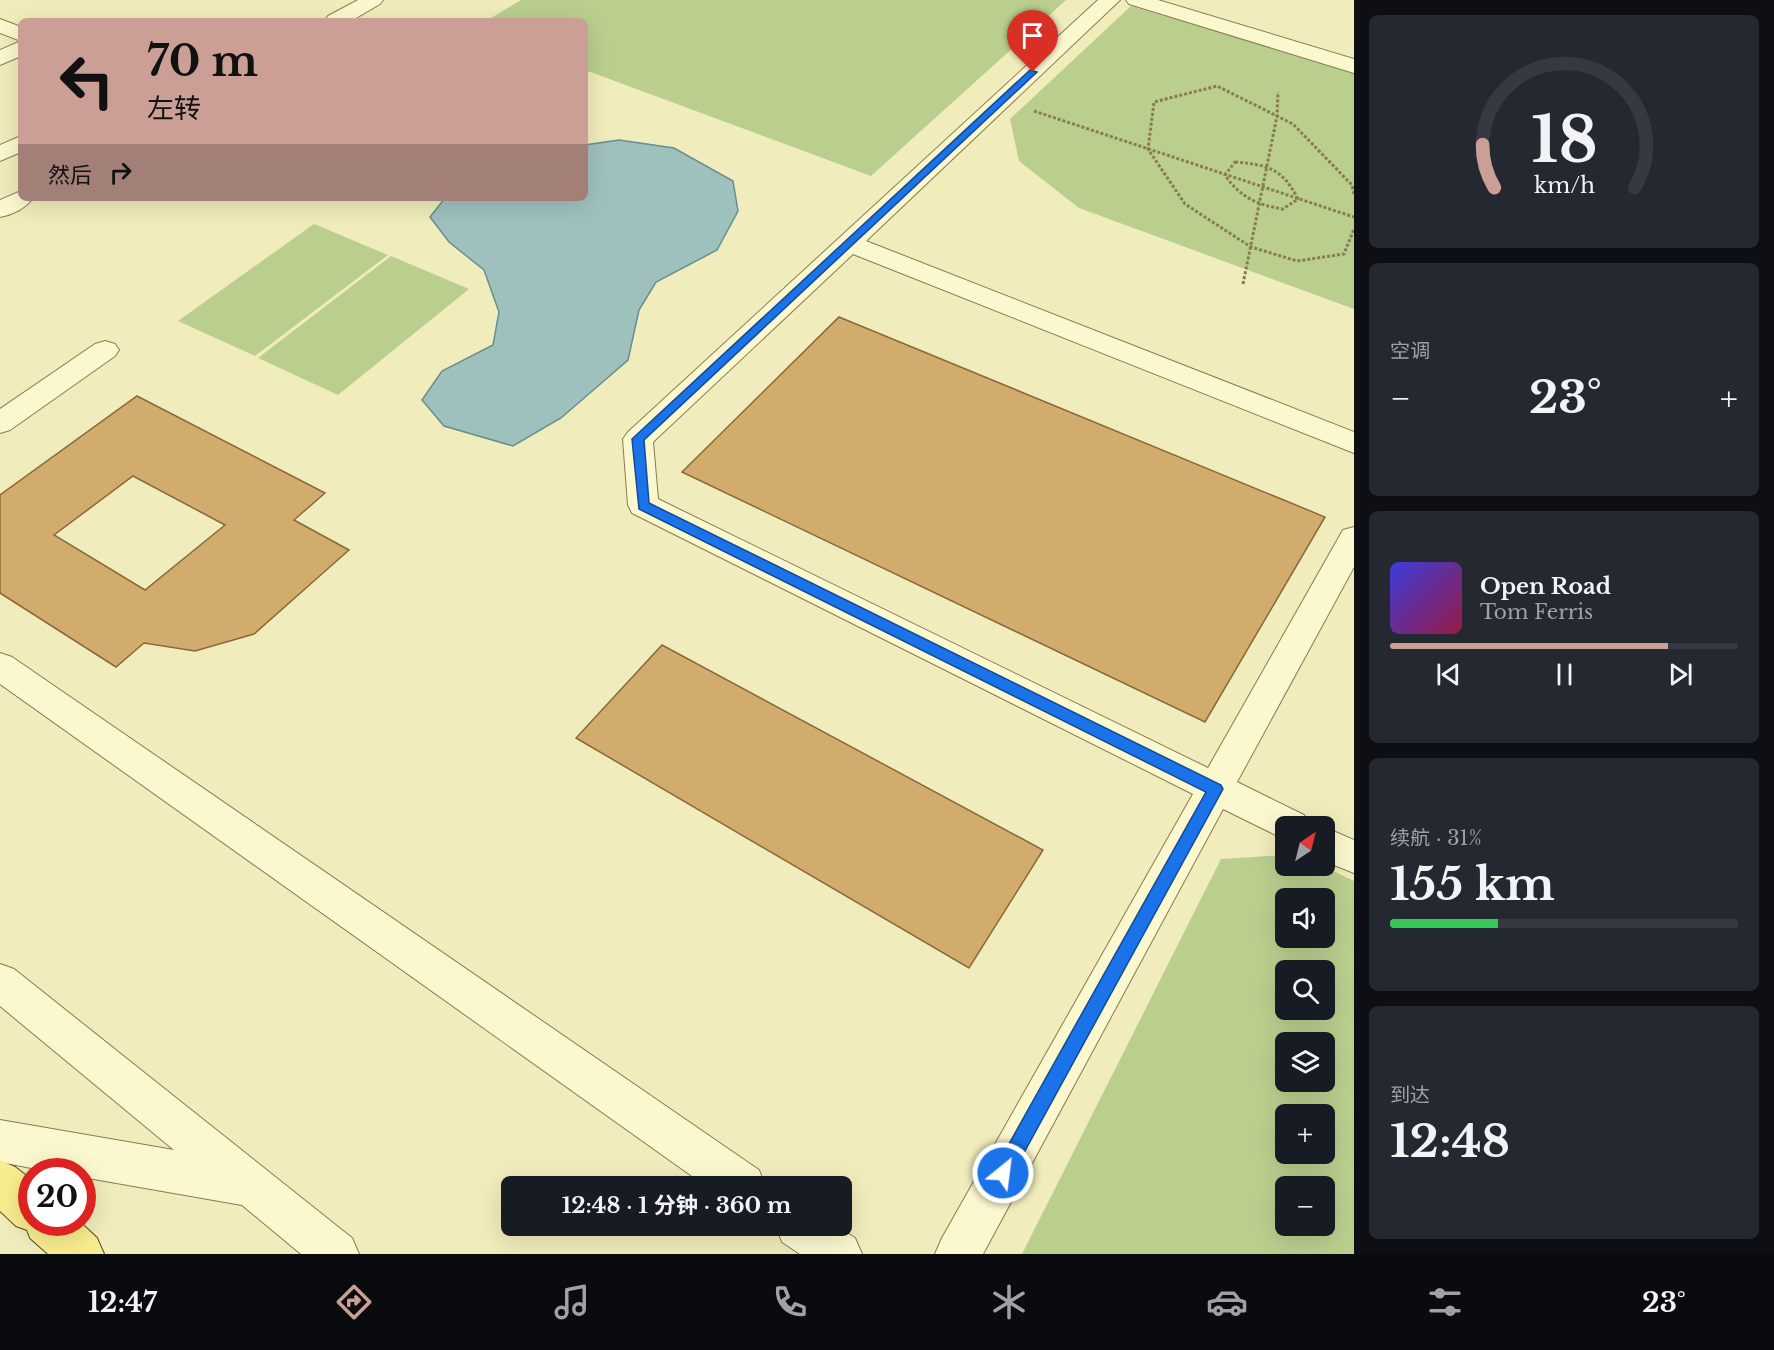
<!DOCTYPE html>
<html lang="zh">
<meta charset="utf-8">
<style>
body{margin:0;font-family:"Libre Baskerville","Noto Sans SC",serif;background:#242831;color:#f1f3f6;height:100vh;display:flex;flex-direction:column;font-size:22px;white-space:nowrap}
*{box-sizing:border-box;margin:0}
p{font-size:20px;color:#9ea1a6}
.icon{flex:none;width:33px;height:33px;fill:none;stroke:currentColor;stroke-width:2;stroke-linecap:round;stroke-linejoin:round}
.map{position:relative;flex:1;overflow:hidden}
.panel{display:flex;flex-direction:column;gap:15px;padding:15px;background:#0d0f14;width:420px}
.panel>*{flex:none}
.guide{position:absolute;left:18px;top:18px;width:570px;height:183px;border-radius:9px;box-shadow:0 6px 24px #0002;background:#cb9f95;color:#111;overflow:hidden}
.needle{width:39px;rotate:35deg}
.tools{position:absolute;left:1275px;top:816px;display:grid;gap:12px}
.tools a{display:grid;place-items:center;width:60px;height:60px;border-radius:9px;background:#171b24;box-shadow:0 6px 24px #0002;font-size:30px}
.speed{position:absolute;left:18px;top:1158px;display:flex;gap:12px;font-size:30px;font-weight:700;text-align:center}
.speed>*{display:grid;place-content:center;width:78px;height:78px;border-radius:50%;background:#171b24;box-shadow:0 6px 24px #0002;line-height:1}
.speed .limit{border:9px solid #d22;background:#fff;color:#111}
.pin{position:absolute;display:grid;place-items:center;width:51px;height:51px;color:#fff;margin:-62px -26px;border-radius:50% 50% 50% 0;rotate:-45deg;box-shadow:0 0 6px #0007}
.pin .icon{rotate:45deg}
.me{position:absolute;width:66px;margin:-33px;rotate:29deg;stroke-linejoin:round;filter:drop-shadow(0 0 4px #0008)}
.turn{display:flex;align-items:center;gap:21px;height:126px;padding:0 30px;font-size:27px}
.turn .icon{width:78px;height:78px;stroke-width:2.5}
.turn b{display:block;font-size:42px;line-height:51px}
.then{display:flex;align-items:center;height:57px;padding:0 30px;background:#0003;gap:12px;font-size:22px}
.big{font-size:45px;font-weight:700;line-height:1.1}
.panel .widget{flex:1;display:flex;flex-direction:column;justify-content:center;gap:9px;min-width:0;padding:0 21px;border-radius:9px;background:#242831}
.panel .dial{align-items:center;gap:0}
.dial svg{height:156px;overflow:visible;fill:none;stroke:#363941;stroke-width:7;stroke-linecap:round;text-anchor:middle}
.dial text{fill:#f1f3f6;stroke:none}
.song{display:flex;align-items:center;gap:18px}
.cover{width:72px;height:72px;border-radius:9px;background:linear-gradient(135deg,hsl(240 70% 55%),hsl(340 70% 35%))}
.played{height:6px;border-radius:3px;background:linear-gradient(90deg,#cb9f95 80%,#363941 80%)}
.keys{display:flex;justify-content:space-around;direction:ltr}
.heat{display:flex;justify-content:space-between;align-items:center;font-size:33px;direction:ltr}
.charge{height:9px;border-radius:4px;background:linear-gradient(90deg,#34c759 31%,#363941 0)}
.trip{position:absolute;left:501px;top:1176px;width:351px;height:60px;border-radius:9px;background:#171b24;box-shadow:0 6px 24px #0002;font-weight:700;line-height:60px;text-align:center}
.tabs{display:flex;height:96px;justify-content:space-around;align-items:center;background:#090b0e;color:#9ea1a6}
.tabs .icon{width:42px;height:42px}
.tabs .current{color:#cb9f95}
.tabs b{font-size:27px;color:#f1f3f6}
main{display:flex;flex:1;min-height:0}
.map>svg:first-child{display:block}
.green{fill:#bacf8e;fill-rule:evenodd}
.water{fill:#9fc1be;stroke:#678f8d;stroke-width:1.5}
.building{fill:#d2ac6d;stroke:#8a6938;stroke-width:1.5;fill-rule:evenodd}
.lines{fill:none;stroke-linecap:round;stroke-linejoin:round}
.minor-casing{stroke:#897b54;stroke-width:2}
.major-casing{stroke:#564729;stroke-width:2}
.path{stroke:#897b54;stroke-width:3;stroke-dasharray:3 2;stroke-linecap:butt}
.minor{fill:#fbf7ce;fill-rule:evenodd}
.major{fill:#f8ed8e;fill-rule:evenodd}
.route{fill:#1a73e8;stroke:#114b97;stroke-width:1.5}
</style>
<main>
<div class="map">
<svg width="1354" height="1254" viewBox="0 0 1354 1254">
<rect width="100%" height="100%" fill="#f1ecbb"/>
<g class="green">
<polygon points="521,0 1066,0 871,176 585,70 585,21 486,21"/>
<polygon points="1131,6 1354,72 1354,309 1079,208 1019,161 1010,119"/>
<polygon points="314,224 388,255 255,356 178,321"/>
<polygon points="391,256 469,289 338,395 258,358"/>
<path d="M 1285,855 L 1286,866 L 1323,866 L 1354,881 L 1354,1254 L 1022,1254 L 1221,859 ZM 1286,898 L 1324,898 L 1324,938 L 1286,938 ZM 1286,970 L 1324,970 L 1324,1010 L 1286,1010 ZM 1324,1042 L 1324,1082 L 1286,1082 L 1286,1042 ZM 1324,1114 L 1324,1154 L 1286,1154 L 1286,1114 ZM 1286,1186 L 1324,1186 L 1324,1226 L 1286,1226 Z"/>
</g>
<polygon class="water" points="619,140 674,148 733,181 738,211 717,250 656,282 639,310 628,360 561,418 513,446 444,426 422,400 442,371 493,345 499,312 484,270 449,242 430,217 445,198 585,198 585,145"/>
<g class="building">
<polygon points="839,317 1325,517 1205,722 682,472"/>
<path d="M 137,396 L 325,493 L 294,520 L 349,550 L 254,634 L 195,651 L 144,643 L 116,667 L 0,593 L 0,495 ZM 133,476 L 225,525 L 145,590 L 54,535 Z"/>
<polygon points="662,645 1043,850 969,968 576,738"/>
</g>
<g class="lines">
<g class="minor-casing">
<g id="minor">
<polygon points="358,0 383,0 380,4 351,21 325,21 328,16"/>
<polygon points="1098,0 1120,0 866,241 1354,432 1354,453 853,254 653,442 658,499 1208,768 1343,530 1354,527 1354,567 1237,782 1304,815 1309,826 1286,826 1286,840 1223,809 983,1254 935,1254 942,1238 1193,794 632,513 628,505 623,439 628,432"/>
<polygon points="1126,0 1158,0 1354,59 1354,73 1129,4"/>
<polygon points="0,19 21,27 21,41 0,33"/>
<polygon points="21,41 21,56 0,65 0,50"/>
<polygon points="21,136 21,152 0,161 0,145"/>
<path d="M 21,191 L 21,198 L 33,198 C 26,208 12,215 0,217 L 0,200 Z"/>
<polygon points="105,341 115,344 119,350 115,356 10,430 0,433 0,409 95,344"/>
<polygon points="0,653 12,657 759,1170 765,1186 706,1186 0,684"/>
<polygon points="1324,827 1354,840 1354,873 1324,861"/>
<polygon points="0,964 14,969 352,1238 359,1254 301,1254 242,1205 82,1177 82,1172 52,1172 0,1162 0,1120 174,1150 0,1006"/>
<polygon points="776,1226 836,1226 855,1238 862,1254 800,1254 782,1242"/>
</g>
</g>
<g class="major-casing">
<polygon id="major" points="0,1160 15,1167 32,1180 32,1222 80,1222 97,1238 104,1254 48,1254 30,1238 27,1230 16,1226 0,1211"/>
</g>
<g class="path">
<polyline points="1034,111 1354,217"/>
<path d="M 1235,162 C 1268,165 1282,168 1298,199 L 1283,209 C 1257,205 1240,197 1225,175 Z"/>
<polyline points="1354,194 1352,185 1293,124 1217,86 1154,102 1148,149 1185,204 1251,247 1297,261 1344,254 1354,229"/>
<polyline points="1243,284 1277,116 1278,92"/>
</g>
<use href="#minor" class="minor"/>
<use href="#major" class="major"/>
</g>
<polygon class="route" points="1030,70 1037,72 644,440 649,503 1221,785 1223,789 1009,1180 1003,1182 996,1180 994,1173 996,1167 1206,792 639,509 632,439"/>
</svg>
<div class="tools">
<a><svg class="needle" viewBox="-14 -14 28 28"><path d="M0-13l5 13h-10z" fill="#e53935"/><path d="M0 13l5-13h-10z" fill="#9ea1a6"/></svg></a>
<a><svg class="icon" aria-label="sound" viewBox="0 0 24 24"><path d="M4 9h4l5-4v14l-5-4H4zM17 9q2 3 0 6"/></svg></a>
<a><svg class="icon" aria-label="search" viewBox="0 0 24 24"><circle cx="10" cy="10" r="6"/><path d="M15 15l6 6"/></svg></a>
<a><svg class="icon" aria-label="layers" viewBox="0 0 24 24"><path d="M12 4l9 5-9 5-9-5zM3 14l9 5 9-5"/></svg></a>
<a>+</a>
<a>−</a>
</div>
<div class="speed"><div class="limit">20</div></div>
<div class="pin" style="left:1033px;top:72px;background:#d93025"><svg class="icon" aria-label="arrive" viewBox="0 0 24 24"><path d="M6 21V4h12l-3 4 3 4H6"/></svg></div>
<svg class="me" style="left:1003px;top:1173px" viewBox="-20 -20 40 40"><circle r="17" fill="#1a73e8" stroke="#fff" stroke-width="3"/><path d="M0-11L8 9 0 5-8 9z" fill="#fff"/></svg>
<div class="trip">12:48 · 1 分钟 · 360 m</div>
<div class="guide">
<div class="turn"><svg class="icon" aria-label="left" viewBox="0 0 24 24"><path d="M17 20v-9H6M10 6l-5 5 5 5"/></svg><div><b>70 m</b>左转</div></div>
<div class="then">然后<svg class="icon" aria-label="right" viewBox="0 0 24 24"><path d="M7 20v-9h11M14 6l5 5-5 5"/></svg></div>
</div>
</div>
<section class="panel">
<div class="widget dial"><svg viewBox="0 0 100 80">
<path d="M14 69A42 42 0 1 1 86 69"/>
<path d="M14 69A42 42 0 0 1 8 47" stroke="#cb9f95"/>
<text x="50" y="56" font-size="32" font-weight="700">18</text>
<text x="50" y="72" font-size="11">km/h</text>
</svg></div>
<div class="widget"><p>空调</p>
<div class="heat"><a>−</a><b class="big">23°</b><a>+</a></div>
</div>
<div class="widget">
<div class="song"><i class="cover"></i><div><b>Open Road</b><p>Tom Ferris</p></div></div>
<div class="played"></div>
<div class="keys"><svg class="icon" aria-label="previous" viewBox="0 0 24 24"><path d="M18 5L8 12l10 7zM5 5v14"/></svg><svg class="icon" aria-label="pause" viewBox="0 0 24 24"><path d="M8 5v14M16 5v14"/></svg><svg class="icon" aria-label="next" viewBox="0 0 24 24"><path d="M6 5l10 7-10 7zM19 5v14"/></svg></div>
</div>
<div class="widget"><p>续航 · 31%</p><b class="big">155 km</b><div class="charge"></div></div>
<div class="widget"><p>到达</p><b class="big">12:48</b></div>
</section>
</main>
<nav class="tabs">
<b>12:47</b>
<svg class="icon current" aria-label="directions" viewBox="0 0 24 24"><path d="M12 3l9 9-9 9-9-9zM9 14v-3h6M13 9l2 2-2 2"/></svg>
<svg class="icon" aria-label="music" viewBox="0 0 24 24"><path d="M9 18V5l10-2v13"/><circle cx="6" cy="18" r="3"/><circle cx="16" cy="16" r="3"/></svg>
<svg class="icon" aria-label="phone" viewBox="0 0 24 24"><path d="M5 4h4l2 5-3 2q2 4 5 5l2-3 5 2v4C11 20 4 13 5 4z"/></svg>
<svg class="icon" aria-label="climate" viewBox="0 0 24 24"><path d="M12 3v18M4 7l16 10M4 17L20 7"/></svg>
<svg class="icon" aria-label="car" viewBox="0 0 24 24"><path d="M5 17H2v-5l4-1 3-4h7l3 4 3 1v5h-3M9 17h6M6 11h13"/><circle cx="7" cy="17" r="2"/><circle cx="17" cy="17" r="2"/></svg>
<svg class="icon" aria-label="filters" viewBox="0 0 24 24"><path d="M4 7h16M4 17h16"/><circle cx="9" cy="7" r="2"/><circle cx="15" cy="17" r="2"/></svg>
<b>23°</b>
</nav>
